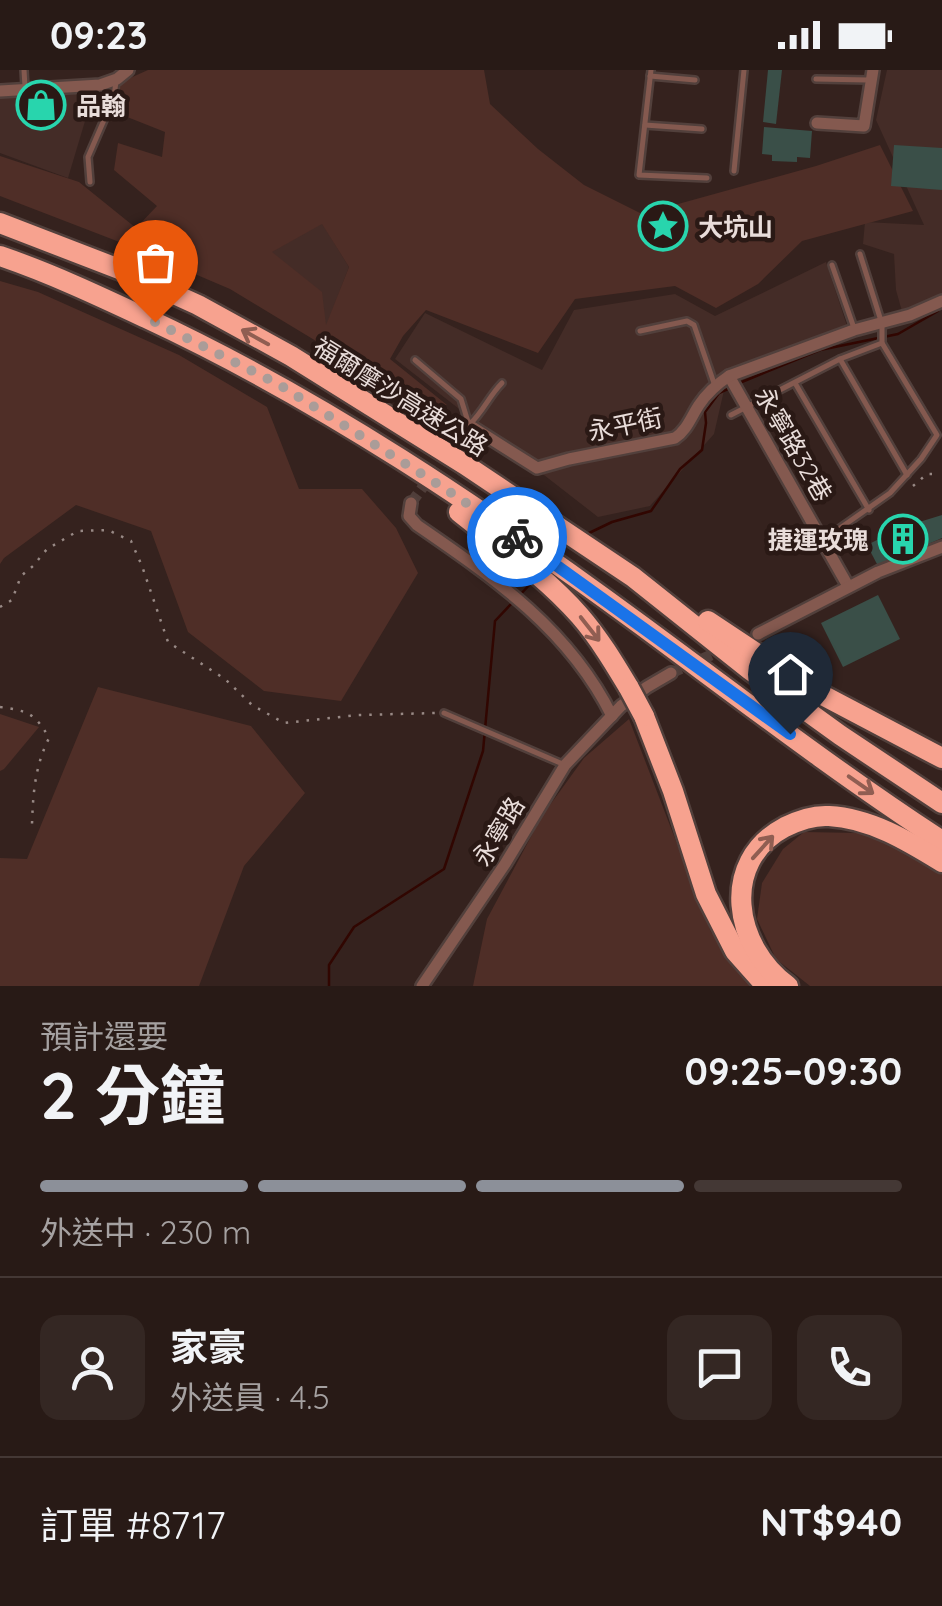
<!DOCTYPE html>
<html lang="zh-TW">
<head>
<meta charset="utf-8">
<style>
  body { margin:0; font-family:Quicksand,"Noto Sans TC",sans-serif; background:#342723; color:#f1f3f6; height:100vh; display:flex; flex-direction:column; font-size:38px; white-space:nowrap }
  * { box-sizing:border-box; margin:0 }
  p { font-size:32px; color:#a5a1a1 }
  .icon { flex:none; width:55px; height:55px; fill:none; stroke:currentColor; stroke-width:2; stroke-linecap:round; stroke-linejoin:round }
  .map { position:relative; height:916px; overflow:hidden }
  .sheet { display:flex; flex-direction:column; background:#281a16; flex:1 }
  .sheet>* { flex:none }
  .pin { position:absolute; display:grid; place-items:center; width:85px; height:85px; color:#fff; margin:-102px -42px; border-radius:50% 50% 50% 0; rotate:-45deg; box-shadow:0 0 10px #0007 }
  .pin .icon { rotate:45deg }
  .courier { position:absolute; display:grid; place-items:center; width:100px; height:100px; margin:-50px; border:8px solid #1a73e8; border-radius:50%; background:#fff; color:#222; box-shadow:0 2px 12px #0007 }
  .summary em { font-style:normal; font-weight:700 }
  .summary div { display:flex; flex-direction:column-reverse }
  .summary { display:flex; align-items:center; justify-content:space-between; height:170px; padding:0 40px }
  h1 { font-size:65px; font-weight:700; line-height:75px }
  .bar { display:grid; grid-template-columns:repeat(4,1fr); gap:15px 10px; align-content:center; height:120px; padding:0 40px }
  .bar i { height:12px; border-radius:8px; background:#443835 }
  .bar .selected { background:#8c9099 }
  .bar p { grid-column:span 4 }
  .line { display:flex; align-items:center; gap:25px; padding:0 40px; border-top:2px solid #443835 }
  .line div { flex:1 }
  .round { display:grid; place-items:center; flex:none; width:105px; height:105px; border-radius:20px; background:#342723 }
  .status { display:flex; justify-content:space-between; align-items:center; height:70px; padding:0 50px; background:#281a16; direction:ltr }
  .status svg { height:28px; fill:currentColor }
  .map>svg:first-child { display:block }
</style>
</head>
<body>
<div class="status"><b>09:23</b><svg viewBox="0 0 49 12"><path d="M0 12V9h3v3zM5 12V6h3v6zM10 12V3h3v9zM15 12V0h3v12zM26 1h20v11H26zM47 4h2v5h-2z"/></svg></div>
<div class="map">
<svg width="942" height="916" viewBox="0 0 942 916">
  <rect width="100%" height="100%" fill="#35221e"/>
  <g fill="#442c27">
    <path d="M887 0H942V237L905 252 896 220 894 184 863 174 865 152 924 155 876 50Z"/>
    <path d="M94 21 68 108 0 83V28Z"/>
    <path d="M322 153 349 197 326 257 271 182Z"/>
    <path d="M826 192 851 268 725 316 714 364 650 436 598 447 395 289 425 243 542 300 574 240 675 224 715 246Z"/>
  </g>
  <g fill="#4f2e27" fill-rule="evenodd">
    <path d="M148 0H484L490 34 538 79 584 115 642 144 816 96 880 75 913 141 802 171 758 214 716 238 675 216 575 229 538 283 426 240 403 266 390 289 447 335H422L230 219 122 173 0 126V86L79 112 136 158 157 136 114 100 118 73 162 87 165 62 97 35 119 13ZM322 154 349 197 326 255 322 222 272 182Z"/>
    <path d="M0 211 38 222 179 285 267 337 299 419H362L396 458 418 503 341 631 264 621 188 562 151 461 76 435 4 488 0 494Z"/>
    <path d="M98 617 251 656 305 723 244 796 199 916H0V788L27 789Z"/>
    <path d="M0 644 39 657 4 699 0 701Z"/>
    <path d="M629 649 711 862 759 916H473L487 849 542 746 584 688Z"/>
    <path d="M804 762 859 763 894 774 942 801V916H810L776 889 757 849 762 813 783 779Z"/>
  </g>
  <g fill="none" stroke-linecap="round" stroke-linejoin="round">
    <g stroke="#310601" stroke-width="2.5">
      <path d="M737 314 820 280 898 264 938 241"/>
      <path d="M587 464 612 452 651 441 680 399 702 380 706 353 705 342 719 323 730 318"/>
      <path d="M518 527 533 511"/>
      <path d="M329 916V895L354 857 444 799 483 681 495 551 512 533"/>
    </g>
  </g>
  <g fill="#3a4f48">
    <path d="M768 0H782L776 54 763 52Z"/>
    <path d="M764 57 812 61 810 88 797 87V92L772 91V85L762 84Z"/>
    <path d="M894 75 942 78V120L891 116Z"/>
    <path d="M942 445V468L878 496 867 475 903 457Z"/>
    <path d="M878 525 900 569 843 597 821 553Z"/>
  </g>
  <g fill="none" stroke-linecap="round" stroke-linejoin="round">
    <g stroke="#503e3a" stroke-width="11" stroke-dasharray="11 5.5" stroke-linecap="butt">
      <path d="M411 433 469 355"/>
      <path d="M671 603 727 578"/>
    </g>
    <g stroke="#52403c" stroke-width="10">
      <g id="service">
        <path d="M24 0 25 17"/>
        <path d="M651 0 639 105 707 108"/>
        <path d="M650 6 695 10"/>
        <path d="M816 9 868 10"/>
        <path d="M645 55 702 59"/>
        <path d="M734 101 744 0"/>
        <path d="M90 112 88 87 114 27 116 11"/>
        <path d="M832 195 854 258"/>
        <path d="M640 261 687 251 694 255 715 316"/>
        <path d="M840 289 907 405"/>
        <path d="M415 290 461 329 469 355C483 342 489 326 502 313"/>
        <path d="M795 313 869 440"/>
        <path d="M731 345 840 289 882 273V254L860 184"/>
        <path d="M823 470 890 423 921 389 937 365 882 273"/>
        <path d="M444 643 565 695"/>
      </g>
    </g>
    <g stroke="#52403c" stroke-width="16">
      <g id="minor">
        <path d="M0 21 100 15 117 9 128 0"/>
        <path d="M817 53 864 56 873 0"/>
        <path d="M729 306 848 516"/>
        <path d="M469 355 537 398 569 389 675 368C687 360 691 347 699 335 707 323 717 314 729 306L854 260 910 245 942 231"/>
        <path d="M411 433 409 446 417 455C494 508 569 559 612 646"/>
        <path d="M758 564 878 502 942 477"/>
        <path d="M422 916 505 794 565 695 621 636 647 617 671 603"/>
      </g>
    </g>
    <g stroke="#52403c" stroke-width="25">
      <g id="motorway">
        <path d="M0 153 119 199 198 235 291 286 464 394 633 507 750 600 840 665 942 733"/>
        <path d="M0 186C50 203 99 226 146 248 322 330 485 440 641 555 740 628 839 704 942 771"/>
        <path d="M459 442C500 475 545 506 580 546 599 568 614 593 629 618"/>
        <path d="M708 551 809 618 942 688"/>
        <path d="M644 646 673 721 706 824 735 881 766 916"/>
        <path d="M788 916C734 877 719 792 785 757 799 750 814 745 829 746 870 748 908 771 942 792"/>
      </g>
    </g>
    <g stroke="#988985" stroke-width="2.5" stroke-dasharray="2.5 8" stroke-linecap="butt">
      <path d="M913 416 927 404H932"/>
      <path d="M0 537 12 530 21 506 33 496 47 479 78 461 108 460 131 471 142 496 168 572 225 609 252 635 284 653 358 645 437 643"/>
      <path d="M0 637C28 641 35 643 49 668 35 696 33 723 32 754"/>
    </g>
    <use href="#service" stroke="#84594f" stroke-width="5"/>
    <use href="#minor" stroke="#84594f" stroke-width="11"/>
    <use href="#motorway" stroke="#f7a28f" stroke-width="20"/>
    <g stroke="#52403c" stroke-width="25" stroke-linecap="butt">
      <path id="motorway-bridge" d="M629 618 644 646"/>
    </g>
    <use href="#motorway-bridge" stroke="#f7a28f" stroke-width="20"/>
  </g>
  <defs><path id="oneway-shaft" d="M-6 0H5M1.5-3L5.5 0L1.5 3" fill="none" stroke-width="1.6" stroke-linecap="round" stroke-linejoin="round" transform="scale(2.5)"/></defs>
  <g stroke="#905e52">
    <use href="#oneway-shaft" transform="translate(255 267) rotate(-151)"/>
    <use href="#oneway-shaft" transform="translate(590 559) rotate(52)"/>
    <use href="#oneway-shaft" transform="translate(861 715) rotate(35)"/>
    <use href="#oneway-shaft" transform="translate(763 777) rotate(-48)"/>
  </g>
  <g fill="none" stroke-linecap="round" stroke-linejoin="round">
    <path stroke="#aa9c98" stroke-width="10" stroke-dasharray="0 18" d="M155 252 278 314 444 418 517 467"/>
    <path stroke="#1a73e8" stroke-width="12" d="M517 467 790 664"/>
  </g>
  <defs>
    <g id="shop-ring" transform="scale(2.5)"><circle r="9.5" fill="#2a1915" stroke="#28d5ad" stroke-width="1.5"/><path d="M-5-2.5h2.3a2.7 3.5 0 0 1 5.4 0H5L5.5 6h-11ZM-1.5-2.5h3a1.5 2.3 0 0 0-3 0Z" fill="#28d5ad"/></g>
    <g id="sight-ring" transform="scale(2.5)"><circle r="9.5" fill="#2a1915" stroke="#28d5ad" stroke-width="1.5"/><path d="M0-6L1.8-2.2L6-1.7L2.9 1.2L3.7 5.4L0 3.3L-3.7 5.4L-2.9 1.2L-6-1.7L-1.8-2.2Z" fill="#28d5ad"/></g>
    <g id="building-ring" transform="scale(2.5)"><circle r="9.5" fill="#2a1915" stroke="#28d5ad" stroke-width="1.5"/><path d="M-4-6H4V6H1V3H-1V6H-4ZM-2.5-4.3h1.7v1.8h-1.7ZM.8-4.3h1.7v1.8H.8ZM-2.5-1h1.7V.8h-1.7ZM.8-1h1.7V.8H.8Z" fill="#28d5ad"/></g>
  </defs>
  <g fill-rule="evenodd">
    <use href="#shop-ring" x="41" y="35"/>
    <use href="#sight-ring" x="663" y="156"/>
    <use href="#building-ring" x="903" y="469"/>
  </g>
  <g text-anchor="middle" dominant-baseline="central" stroke-width="9" stroke-linejoin="round" paint-order="stroke">
    <g font-size="25" font-weight="bold" fill="#e9ddda" stroke="#2a1915" text-anchor="start">
      <text x="76" y="35">品翰</text>
      <text x="698" y="156">大坑山</text>
      <text x="868" y="469" text-anchor="end">捷運玫瑰</text>
    </g>
    <g font-size="25" fill="#e9ddda" stroke="#2a1915">
      <text transform="translate(401 326) rotate(32)">福爾摩沙高速公路</text>
      <text transform="translate(625 354) rotate(-12)">永平街</text>
      <text transform="translate(794 374) rotate(60)">永寧路32巷</text>
      <text transform="translate(498 761) rotate(-59)">永寧路</text>
    </g>
  </g>
</svg>
<div class="pin" style="left:155px;top:252px;background:#ea580c"><svg class="icon" aria-label="bag" viewBox="0 0 24 24"><path d="M5 8h14l-1 12H6zM9 8a3 3 0 0 1 6 0"/></svg></div>
<div class="pin" style="left:790px;top:664px;background:#1f2937"><svg class="icon" aria-label="home" viewBox="0 0 24 24"><path d="M3 11l9-7 9 7M6 9v11h12V9"/></svg></div>
<div class="courier" style="left:517px;top:467px"><svg class="icon" aria-label="bike" viewBox="0 0 24 24"><circle cx="6" cy="16" r="4"/><circle cx="18" cy="16" r="4"/><path d="M6 16l4-8h5l3 8M10 8l3 8H6M13 5h3"/></svg></div>
</div>
<section class="sheet">
<div class="summary"><div><h1>2 分鐘</h1><p>預計還要</p></div><em>09:25–09:30</em></div>
<div class="bar"><i class="selected"></i><i class="selected"></i><i class="selected"></i><i></i><p>外送中 · 230 m</p></div>
<div class="line" style="height:180px"><a class="round"><svg class="icon" aria-label="person" viewBox="0 0 24 24"><circle cx="12" cy="8" r="4"/><path d="M4 21q1-7 8-7t8 7"/></svg></a><div><b>家豪</b><p>外送員 · 4.5</p></div><a class="round"><svg class="icon" aria-label="chat" viewBox="0 0 24 24"><path d="M4 5h16v11H9l-5 4z"/></svg></a><a class="round"><svg class="icon" aria-label="phone" viewBox="0 0 24 24"><path d="M5 4h4l2 5-3 2q2 4 5 5l2-3 5 2v4C11 20 4 13 5 4z"/></svg></a></div>
<div class="line" style="height:130px"><div>訂單 #8717</div><b>NT$940</b></div>
</section>
</body>
</html>
